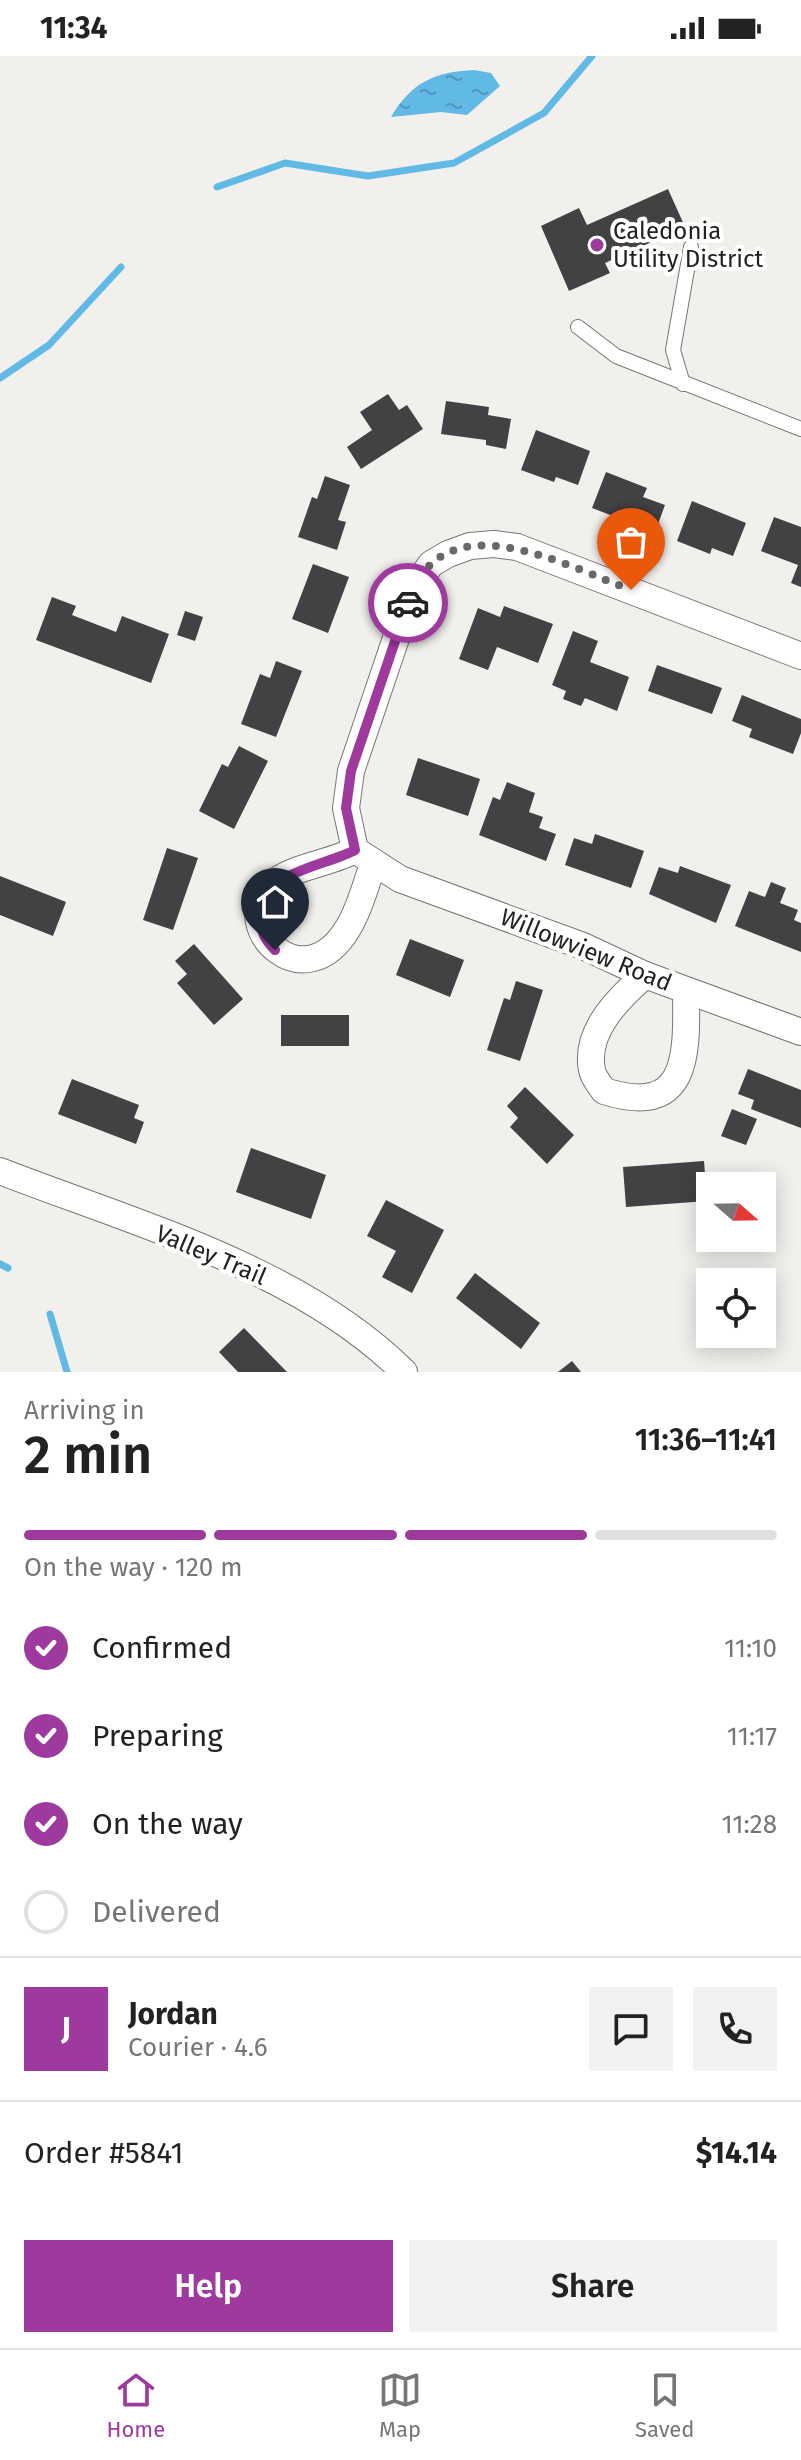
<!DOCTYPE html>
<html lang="en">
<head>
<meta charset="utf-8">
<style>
  body { margin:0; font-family:"Fira Sans",sans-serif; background:#f2f2f2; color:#222; height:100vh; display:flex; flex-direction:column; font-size:30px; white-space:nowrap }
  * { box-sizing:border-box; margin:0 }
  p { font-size:26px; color:#767676 }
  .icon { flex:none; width:44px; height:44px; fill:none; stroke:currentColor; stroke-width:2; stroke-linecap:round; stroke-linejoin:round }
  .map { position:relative; height:1316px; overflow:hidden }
  .side { display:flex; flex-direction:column; background:#fff; flex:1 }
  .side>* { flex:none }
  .needle { width:52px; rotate:110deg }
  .fabs { position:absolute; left:696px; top:1116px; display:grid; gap:16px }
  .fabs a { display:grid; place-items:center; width:80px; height:80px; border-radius:0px; background:#fff; box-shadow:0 4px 20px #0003; font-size:40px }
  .pin { position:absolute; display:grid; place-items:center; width:68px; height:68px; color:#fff; margin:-82px -34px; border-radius:50% 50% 50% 0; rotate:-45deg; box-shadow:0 0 8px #0007 }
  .pin .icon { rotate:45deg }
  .courier { position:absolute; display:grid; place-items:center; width:80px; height:80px; margin:-40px; border:6px solid #9e399d; border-radius:50%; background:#fff; color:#222; box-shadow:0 2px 10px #0007 }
  .head em { font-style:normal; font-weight:600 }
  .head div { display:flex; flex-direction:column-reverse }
  .head { display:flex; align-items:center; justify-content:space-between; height:136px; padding:0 24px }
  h1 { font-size:52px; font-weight:600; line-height:60px }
  .bar { display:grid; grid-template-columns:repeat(4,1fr); gap:12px 8px; align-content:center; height:96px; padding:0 24px }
  .bar i { height:10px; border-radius:6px; background:#e0e0e0 }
  .bar .on { background:#9e399d }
  .bar p { grid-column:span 4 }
  .line { display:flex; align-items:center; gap:20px; padding:0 24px; border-top:2px solid #e0e0e0 }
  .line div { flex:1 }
  .round { display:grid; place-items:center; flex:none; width:84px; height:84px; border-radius:0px; background:#f2f2f2 }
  ol { padding:0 24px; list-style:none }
  li { display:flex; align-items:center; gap:24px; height:88px }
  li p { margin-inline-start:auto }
  li .icon { padding:8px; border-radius:50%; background:#9e399d; color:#fff; stroke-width:4 }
  li:last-child { color:#767676 }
  li i { width:44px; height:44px; border:4px solid #e0e0e0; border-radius:50% }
  .action { display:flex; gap:16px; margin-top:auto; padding:16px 24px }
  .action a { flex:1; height:92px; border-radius:0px; background:#9e399d; color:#fff; font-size:32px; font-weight:600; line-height:92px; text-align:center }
  .action a+a { background:#f2f2f2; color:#222 }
  .status { display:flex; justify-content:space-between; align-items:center; height:56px; padding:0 40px; background:#fff; direction:ltr }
  .status svg { height:22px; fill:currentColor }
  .dock { display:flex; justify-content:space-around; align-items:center; height:112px; border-top:2px solid #e0e0e0; background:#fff; font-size:22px; color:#767676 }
  .dock a { display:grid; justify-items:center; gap:4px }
  .dock .on { color:#9e399d }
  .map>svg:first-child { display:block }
</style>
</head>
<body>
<div class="status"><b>11:34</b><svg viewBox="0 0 49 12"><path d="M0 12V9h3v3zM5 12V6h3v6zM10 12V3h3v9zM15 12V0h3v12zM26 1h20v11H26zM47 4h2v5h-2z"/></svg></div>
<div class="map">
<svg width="801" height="1316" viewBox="0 0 801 1316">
  <defs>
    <pattern id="water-ripples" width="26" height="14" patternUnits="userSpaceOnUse" patternTransform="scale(2)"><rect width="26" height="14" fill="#61b9e5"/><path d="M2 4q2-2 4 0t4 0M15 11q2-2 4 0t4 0" fill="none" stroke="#5096b9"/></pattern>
  </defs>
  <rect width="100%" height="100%" fill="#f2f0ed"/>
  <path fill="url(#water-ripples)" d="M474 14 491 17 500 30 467 59 441 56 391 61C412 26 434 16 474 14Z"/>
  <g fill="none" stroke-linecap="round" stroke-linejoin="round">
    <g stroke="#61b9e5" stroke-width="7">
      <path d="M217 131 285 107 368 120 454 107 544 57 592 0"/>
      <path d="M0 322 49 289 121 211"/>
      <path d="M0 1208 8 1212"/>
      <path d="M50 1258 67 1316"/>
    </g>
  </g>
  <g fill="#424245">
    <path d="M668 133 685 171 605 207 610 217 569 235 541 170 579 152 587 169Z"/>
    <path d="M388 338 399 354 407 349 423 373 361 413 347 391 372 374 360 356Z"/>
    <path d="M446 345 489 351 488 359 511 363 506 393 486 389V384L441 378Z"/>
    <path d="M536 374 590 395 578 429 556 421 554 426 521 414Z"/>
    <path d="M606 416 647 432 643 441 665 449 655 476 592 452Z"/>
    <path d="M325 420 350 429 338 464 346 466 337 494 298 481 312 441 317 443Z"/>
    <path d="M692 445 746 467 733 500 712 492 710 498 677 485Z"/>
    <path d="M774 461 801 471V531L791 527 798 509 761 495Z"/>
    <path d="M313 508 349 521 328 577 292 563Z"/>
    <path d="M52 541 76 550 72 559 116 576 122 560 169 578 151 627 36 584Z"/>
    <path d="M504 550 553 568 538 607 497 591 488 614 459 603 478 552 500 561Z"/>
    <path d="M185 555 203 561 195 585 177 579Z"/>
    <path d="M573 575 598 585 590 606 629 621 617 655 585 642 581 650 563 643 566 635 552 629Z"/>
    <path d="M276 605 302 615 276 681 241 668 260 618 270 622Z"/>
    <path d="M657 609 722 632 712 658 648 635Z"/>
    <path d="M742 639 801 663V677L793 698 749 681 752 673 732 665Z"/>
    <path d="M239 690 268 705 234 773 199 755 222 708 228 711Z"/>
    <path d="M418 702 480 723 468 760 406 739Z"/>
    <path d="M507 726 535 737 529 756 543 761 539 772 556 778 546 805 479 779 493 741 500 744Z"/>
    <path d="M595 778 644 795 631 832 565 809 574 782 592 788Z"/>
    <path d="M167 792 198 802 173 874 143 864Z"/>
    <path d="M680 810 731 829 716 867 649 838 659 811 678 817Z"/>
    <path d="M0 820 66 846 53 880 0 859Z"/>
    <path d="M771 826 786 832 780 847 798 854 794 864 801 867V896L735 870 749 835 765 841Z"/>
    <path d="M410 883 464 904 450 941 396 919Z"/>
    <path d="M194 888 243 943 214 969 177 927 187 918 175 905Z"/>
    <path d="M516 925 543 934 520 1005 487 994 504 942 510 944Z"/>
    <rect x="281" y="959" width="68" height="31"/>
    <path d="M748 1013 801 1034V1072L751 1053 754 1044 738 1038Z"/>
    <path d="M72 1023 139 1049 134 1062 144 1066 136 1088 58 1058Z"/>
    <path d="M525 1031 574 1079 547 1108 510 1071 518 1062 507 1050Z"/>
    <path d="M732 1053 757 1063 746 1089 721 1080Z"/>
    <path d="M251 1092 326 1119 311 1163 236 1136Z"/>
    <path d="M704 1105 707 1145 626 1151 623 1111Z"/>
    <path d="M386 1144 444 1174 412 1237 382 1221 396 1195 367 1180Z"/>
    <path d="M475 1217 540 1267 521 1293 456 1242Z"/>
    <path d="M244 1272 287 1316H238L219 1296Z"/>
    <path d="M572 1305 581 1316H558Z"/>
  </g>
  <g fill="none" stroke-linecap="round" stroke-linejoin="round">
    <g stroke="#787673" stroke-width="16">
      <g id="service">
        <path d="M578 271 616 300 801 373"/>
        <path d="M683 328 673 294 691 191"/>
      </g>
    </g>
    <g stroke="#787673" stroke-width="28">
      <g id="minor">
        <path d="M801 600 517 491 494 488 470 490 448 498 431 508 412 535 351 715 346 752 355 794 400 823 583 890 645 919 801 976"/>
        <path d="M355 794C330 808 291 810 270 830 229 871 304 946 348 872 360 853 365 830 373 809"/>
        <path d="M645 919C620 941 584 975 592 1014 593 1021 600 1029 604 1035 689 1062 687 999 686 935"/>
        <path d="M0 1115C134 1167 301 1213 404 1316"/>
      </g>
    </g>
    <use href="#service" stroke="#fff" stroke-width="14"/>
    <use href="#minor" stroke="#fff" stroke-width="26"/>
  </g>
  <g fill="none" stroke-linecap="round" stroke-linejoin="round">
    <path stroke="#6b6968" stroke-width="8" stroke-dasharray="0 14.4" d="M408 547C442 441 564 509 631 534"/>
    <path stroke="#9e399d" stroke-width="10" d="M275 894C264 882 262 878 260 862 257 816 324 811 355 794L346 752 351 715 408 547"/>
  </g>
  <circle fill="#9e399d" stroke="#fff" stroke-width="3" cx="597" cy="189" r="8"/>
  <g text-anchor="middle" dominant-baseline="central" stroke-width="8" stroke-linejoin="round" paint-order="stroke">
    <g font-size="24" fill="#222120" stroke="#fff" text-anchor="start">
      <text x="613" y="175">Caledonia<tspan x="613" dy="28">Utility District</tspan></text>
    </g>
    <g font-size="24" fill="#222120" stroke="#fff">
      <text transform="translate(586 894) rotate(22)">Willowview Road</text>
      <text transform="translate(211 1199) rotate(23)">Valley Trail</text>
    </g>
  </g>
</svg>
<div class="fabs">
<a><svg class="needle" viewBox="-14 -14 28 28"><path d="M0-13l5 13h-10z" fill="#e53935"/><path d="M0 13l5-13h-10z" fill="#767676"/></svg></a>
<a><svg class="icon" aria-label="locate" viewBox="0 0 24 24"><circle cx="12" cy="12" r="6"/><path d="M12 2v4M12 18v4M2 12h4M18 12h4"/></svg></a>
</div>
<div class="pin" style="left:631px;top:534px;background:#ea580c"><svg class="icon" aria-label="bag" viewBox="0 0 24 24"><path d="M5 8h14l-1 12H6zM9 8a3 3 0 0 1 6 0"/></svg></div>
<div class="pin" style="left:275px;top:894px;background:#1f2937"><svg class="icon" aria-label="home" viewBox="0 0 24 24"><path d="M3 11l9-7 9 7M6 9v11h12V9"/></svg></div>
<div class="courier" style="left:408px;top:547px"><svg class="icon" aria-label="car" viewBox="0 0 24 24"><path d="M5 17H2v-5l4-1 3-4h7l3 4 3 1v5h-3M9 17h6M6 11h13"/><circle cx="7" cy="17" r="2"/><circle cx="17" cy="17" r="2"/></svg></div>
</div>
<section class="side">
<div class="head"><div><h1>2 min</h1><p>Arriving in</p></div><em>11:36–11:41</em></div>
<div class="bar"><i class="on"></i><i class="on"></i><i class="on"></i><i></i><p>On the way · 120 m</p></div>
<ol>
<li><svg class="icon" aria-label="check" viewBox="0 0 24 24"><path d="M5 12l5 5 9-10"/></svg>Confirmed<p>11:10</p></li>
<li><svg class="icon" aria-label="check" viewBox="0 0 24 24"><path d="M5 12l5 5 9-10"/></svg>Preparing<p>11:17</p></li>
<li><svg class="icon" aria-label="check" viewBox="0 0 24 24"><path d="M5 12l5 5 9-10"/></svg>On the way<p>11:28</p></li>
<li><i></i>Delivered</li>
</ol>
<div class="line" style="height:144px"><b class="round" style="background:#9e399d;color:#fff">J</b><div><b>Jordan</b><p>Courier · 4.6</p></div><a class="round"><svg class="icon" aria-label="chat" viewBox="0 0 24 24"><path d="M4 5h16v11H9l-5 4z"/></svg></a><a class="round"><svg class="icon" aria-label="phone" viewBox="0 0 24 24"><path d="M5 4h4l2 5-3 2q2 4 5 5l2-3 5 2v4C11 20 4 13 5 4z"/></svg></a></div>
<div class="line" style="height:104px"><div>Order #5841</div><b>$14.14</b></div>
<div class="action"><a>Help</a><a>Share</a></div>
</section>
<nav class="dock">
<a class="on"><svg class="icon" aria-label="home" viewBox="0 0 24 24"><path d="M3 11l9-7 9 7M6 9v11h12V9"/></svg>Home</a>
<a><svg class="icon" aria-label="map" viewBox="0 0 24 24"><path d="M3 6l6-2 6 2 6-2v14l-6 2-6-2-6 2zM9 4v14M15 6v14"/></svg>Map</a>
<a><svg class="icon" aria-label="saved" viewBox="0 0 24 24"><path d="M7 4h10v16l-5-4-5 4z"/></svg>Saved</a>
</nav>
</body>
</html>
